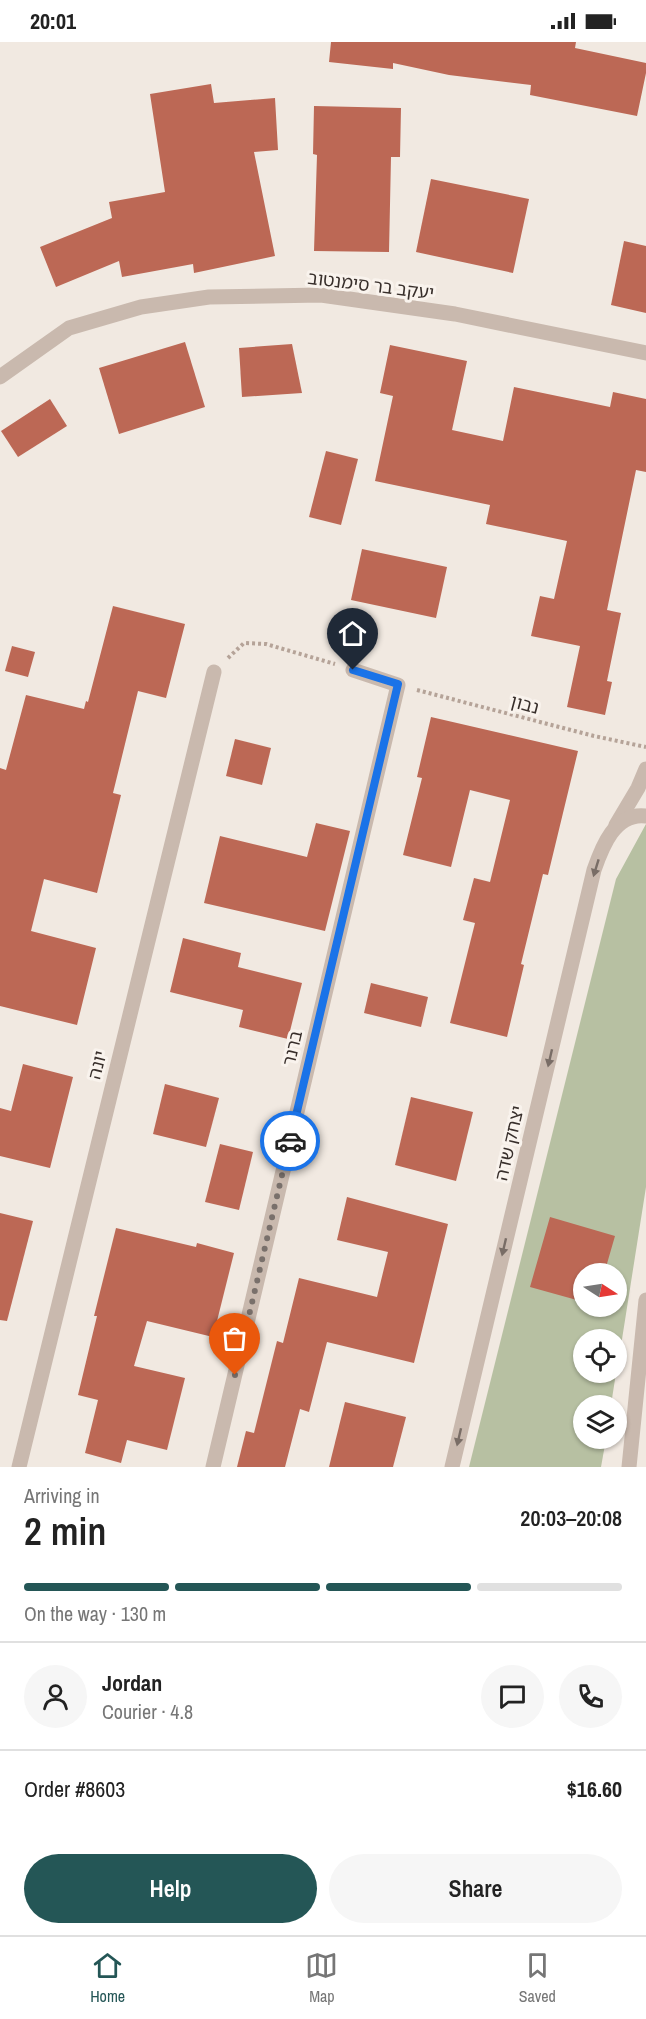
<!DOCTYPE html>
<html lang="en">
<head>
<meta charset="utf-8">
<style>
  body { margin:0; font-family:"Archivo Narrow","Noto Sans Hebrew",sans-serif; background:#f6f6f6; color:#222; height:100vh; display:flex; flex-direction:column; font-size:22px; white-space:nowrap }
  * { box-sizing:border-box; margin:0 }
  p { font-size:20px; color:#767676 }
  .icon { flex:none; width:33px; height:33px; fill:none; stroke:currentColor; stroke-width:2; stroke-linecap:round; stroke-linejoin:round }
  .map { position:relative; height:1425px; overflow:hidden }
  .details { display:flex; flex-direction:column; background:#fff; flex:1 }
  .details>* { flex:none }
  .needle { width:39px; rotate:102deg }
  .fabs { position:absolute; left:573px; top:1221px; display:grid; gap:12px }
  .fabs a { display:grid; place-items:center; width:54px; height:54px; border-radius:50%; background:#fff; box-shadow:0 2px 4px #0004; font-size:30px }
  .pin { position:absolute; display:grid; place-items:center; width:51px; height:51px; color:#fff; margin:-62px -26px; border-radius:50% 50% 50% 0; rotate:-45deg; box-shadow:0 0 6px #0007 }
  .pin .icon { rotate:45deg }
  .courier { position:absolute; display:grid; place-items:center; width:60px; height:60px; margin:-30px; border:4px solid #1a73e8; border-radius:50%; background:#fff; color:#222; box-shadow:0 2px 8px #0007 }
  .headline em { font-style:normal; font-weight:600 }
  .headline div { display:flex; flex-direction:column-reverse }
  .headline { display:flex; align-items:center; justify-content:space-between; height:102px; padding:0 24px }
  h1 { font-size:39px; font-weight:600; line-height:45px }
  .bar { display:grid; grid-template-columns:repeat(4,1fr); gap:9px 6px; align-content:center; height:72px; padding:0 24px }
  .bar i { height:8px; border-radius:4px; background:#e0e0e0 }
  .bar .selected { background:#245656 }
  .bar p { grid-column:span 4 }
  .line { display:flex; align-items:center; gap:15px; padding:0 24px; border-top:2px solid #e0e0e0 }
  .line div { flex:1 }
  .round { display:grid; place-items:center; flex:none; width:63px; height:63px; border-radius:32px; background:#f6f6f6 }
  .action { display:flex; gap:12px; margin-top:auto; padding:12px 24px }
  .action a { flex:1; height:69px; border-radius:36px; background:#245656; color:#fff; font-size:24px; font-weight:600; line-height:69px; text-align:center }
  .action a+a { background:#f6f6f6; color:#222 }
  .status { display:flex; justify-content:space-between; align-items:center; height:42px; padding:0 30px; background:#fff; direction:ltr }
  .status svg { height:16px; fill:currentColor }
  .tab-bar { display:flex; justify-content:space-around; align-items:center; height:84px; border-top:2px solid #e0e0e0; background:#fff; font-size:16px; color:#767676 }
  .tab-bar a { display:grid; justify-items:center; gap:3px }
  .tab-bar .selected { color:#245656 }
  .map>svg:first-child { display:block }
</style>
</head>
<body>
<div class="status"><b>20:01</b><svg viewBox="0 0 49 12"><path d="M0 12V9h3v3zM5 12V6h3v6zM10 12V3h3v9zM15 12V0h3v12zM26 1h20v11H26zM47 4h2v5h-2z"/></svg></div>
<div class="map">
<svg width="646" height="1425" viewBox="0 0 646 1425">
  <rect width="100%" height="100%" fill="#f1e9e1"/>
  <path fill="#b7c0a2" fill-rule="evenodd" d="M646 782V1145L617 1329 616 1298H584V1330L616 1331 611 1363 584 1364V1396L606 1397 601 1425H469L616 837ZM584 1232H616V1264H584Z"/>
  <g fill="#bc6855">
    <path d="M331 0H576L575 6 646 21V31L637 74 530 53 531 43 449 33 393 21V27L329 20Z"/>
    <path d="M211 42 214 61 275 56 278 108 254 110 275 214 194 231 193 222 122 235 119 219 56 245 40 205 112 176 109 160 165 150 150 52Z"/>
    <path d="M314 64 401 66 400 115H391L389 210 314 209 317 113 313 112Z"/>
    <path d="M431 137 529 157 513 231 416 210Z"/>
    <path d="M624 199 646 204V271L611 263Z"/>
    <path d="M185 300 205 365 119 392 99 326Z"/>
    <path d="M292 302 302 351 242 355 239 306Z"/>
    <path d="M390 303 467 319 452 388 503 399 514 345 610 365 613 350 646 357V430L636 428 607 568 621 571 607 639 612 640 605 673 567 665 580 604 531 594 540 554 554 557 567 499 486 482 490 463 375 439 393 354 380 351Z"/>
    <path d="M50 357 67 384 18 415 1 389Z"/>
    <path d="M326 409 358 417 341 483 309 475Z"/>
    <path d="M362 507 447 525 436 576 351 558Z"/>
    <path d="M113 564 185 582 166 656 138 649 113 751 121 753 97 851 44 837 31 889 96 906 77 983 0 964V726L6 728 26 653 84 667 86 659 88 660Z"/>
    <path d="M12 604 35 610 28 635 5 629Z"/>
    <path d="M431 675 578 709 548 833 543 832 521 922 524 923 507 995 450 981 475 881 463 878 474 836 490 840 510 758 470 748 451 825 403 813 422 736 417 735Z"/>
    <path d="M235 697 271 706 262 743 226 734Z"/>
    <path d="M316 781 350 789 325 889 204 861 220 794 307 815Z"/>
    <path d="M183 896 241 911 238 925 302 941 288 997 239 985 243 968 170 950Z"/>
    <path d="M371 941 428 955 421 985 364 971Z"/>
    <path d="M23 1022 73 1035 50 1126 0 1114V1066L11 1069Z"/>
    <path d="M165 1042 219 1056 206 1105 153 1092Z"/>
    <path d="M411 1055 473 1070 456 1139 395 1123Z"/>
    <path d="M220 1102 253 1110 239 1168 205 1160Z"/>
    <path d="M347 1155 448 1182 414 1321 327 1300 309 1370 300 1367 285 1425H237L246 1389 254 1391 277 1299 283 1301 299 1236 377 1255 388 1210 337 1198Z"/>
    <path d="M0 1171 33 1179 7 1279 0 1278Z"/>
    <path d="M550 1175 615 1194 604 1232H584V1260L530 1245Z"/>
    <path d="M116 1186 196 1205 197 1201 234 1211 213 1295 147 1279 134 1324 185 1336 167 1408 127 1398 121 1421 85 1411 98 1358 78 1353 97 1274H94Z"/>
    <path d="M345 1360 406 1375 393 1425H329Z"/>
  </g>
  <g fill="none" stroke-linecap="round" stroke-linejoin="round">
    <g stroke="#b5a398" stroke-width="4" stroke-dasharray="3 3" stroke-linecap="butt">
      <path d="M228 616 244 601 266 602 335 622"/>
      <path d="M417 648 594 694 646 705"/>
    </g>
    <g stroke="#c9b9ae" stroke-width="15">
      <path d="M0 335 69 286 141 265 209 255 321 253 455 272 646 311"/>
      <path d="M19 1425 214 630"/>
      <path d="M213 1425 398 643 353 628"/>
    </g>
    <g stroke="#c9b9ae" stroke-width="15">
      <path d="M616 783 638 746 646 727"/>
      <path d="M452 1425 594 828C602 805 615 770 646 774"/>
      <path d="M629 1425 646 1258"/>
    </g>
  </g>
  <defs><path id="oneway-solid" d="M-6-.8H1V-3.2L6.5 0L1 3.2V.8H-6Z" transform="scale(1.5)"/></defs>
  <g fill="#796d66">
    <use href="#oneway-solid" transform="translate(596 826) rotate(107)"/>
    <use href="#oneway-solid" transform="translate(550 1016) rotate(103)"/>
    <use href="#oneway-solid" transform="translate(504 1205) rotate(103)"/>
    <use href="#oneway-solid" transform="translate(459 1395) rotate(103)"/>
  </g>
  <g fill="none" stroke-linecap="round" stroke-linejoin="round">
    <path stroke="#79706b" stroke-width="6" stroke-dasharray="0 10.8" d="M235 1333 290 1099"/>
    <path stroke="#1a73e8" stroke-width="8" d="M290 1099 398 642 353 628"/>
  </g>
  <g text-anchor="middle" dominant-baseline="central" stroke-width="6" stroke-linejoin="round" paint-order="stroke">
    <g font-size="18" fill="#382f2b" stroke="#f9f3ed">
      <text transform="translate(371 243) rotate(7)">יעקב בר סימנטוב</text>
      <text transform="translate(525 662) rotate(15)">נבון</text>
      <text transform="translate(292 1006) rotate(-77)">ברנר</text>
      <text transform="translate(97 1023) rotate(-76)">יונה</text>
      <text transform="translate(509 1101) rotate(-77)">יצחק שדה</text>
    </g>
  </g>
</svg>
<div class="fabs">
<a><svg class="needle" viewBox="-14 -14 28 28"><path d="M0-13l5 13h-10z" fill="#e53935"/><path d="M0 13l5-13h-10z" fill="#767676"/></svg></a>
<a><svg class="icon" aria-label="locate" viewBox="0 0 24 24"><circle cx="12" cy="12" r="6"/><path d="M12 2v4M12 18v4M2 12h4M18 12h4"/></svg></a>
<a><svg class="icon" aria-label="layers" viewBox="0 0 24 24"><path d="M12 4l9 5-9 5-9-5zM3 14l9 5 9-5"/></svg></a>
</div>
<div class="pin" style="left:235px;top:1333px;background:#ea580c"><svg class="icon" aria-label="bag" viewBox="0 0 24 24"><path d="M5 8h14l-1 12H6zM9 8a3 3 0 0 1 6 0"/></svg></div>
<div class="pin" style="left:353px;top:628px;background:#1f2937"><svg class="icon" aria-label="home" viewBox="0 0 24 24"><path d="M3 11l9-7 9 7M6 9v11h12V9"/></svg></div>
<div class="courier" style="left:290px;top:1099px"><svg class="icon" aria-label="car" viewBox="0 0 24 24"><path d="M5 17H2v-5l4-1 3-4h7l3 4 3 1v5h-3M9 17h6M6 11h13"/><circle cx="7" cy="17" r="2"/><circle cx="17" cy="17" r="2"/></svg></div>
</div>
<section class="details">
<div class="headline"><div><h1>2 min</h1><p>Arriving in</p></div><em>20:03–20:08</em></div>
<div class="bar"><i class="selected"></i><i class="selected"></i><i class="selected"></i><i></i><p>On the way · 130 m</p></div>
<div class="line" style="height:108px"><a class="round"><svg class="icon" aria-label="person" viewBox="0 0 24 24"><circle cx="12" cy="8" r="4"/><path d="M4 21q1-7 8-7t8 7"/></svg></a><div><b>Jordan</b><p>Courier · 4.8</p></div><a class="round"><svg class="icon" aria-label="chat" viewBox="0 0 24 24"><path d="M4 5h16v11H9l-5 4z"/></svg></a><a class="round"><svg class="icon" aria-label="phone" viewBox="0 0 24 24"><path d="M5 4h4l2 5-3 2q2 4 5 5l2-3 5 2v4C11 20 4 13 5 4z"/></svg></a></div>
<div class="line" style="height:78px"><div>Order #8603</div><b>$16.60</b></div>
<div class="action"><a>Help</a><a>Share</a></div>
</section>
<nav class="tab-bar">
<a class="selected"><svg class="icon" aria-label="home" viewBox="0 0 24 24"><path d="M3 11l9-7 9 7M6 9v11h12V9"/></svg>Home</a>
<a><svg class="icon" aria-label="map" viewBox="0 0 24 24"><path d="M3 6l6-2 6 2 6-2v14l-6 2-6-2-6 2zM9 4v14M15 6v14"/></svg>Map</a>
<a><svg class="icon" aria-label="saved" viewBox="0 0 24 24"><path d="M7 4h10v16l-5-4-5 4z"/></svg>Saved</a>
</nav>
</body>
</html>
